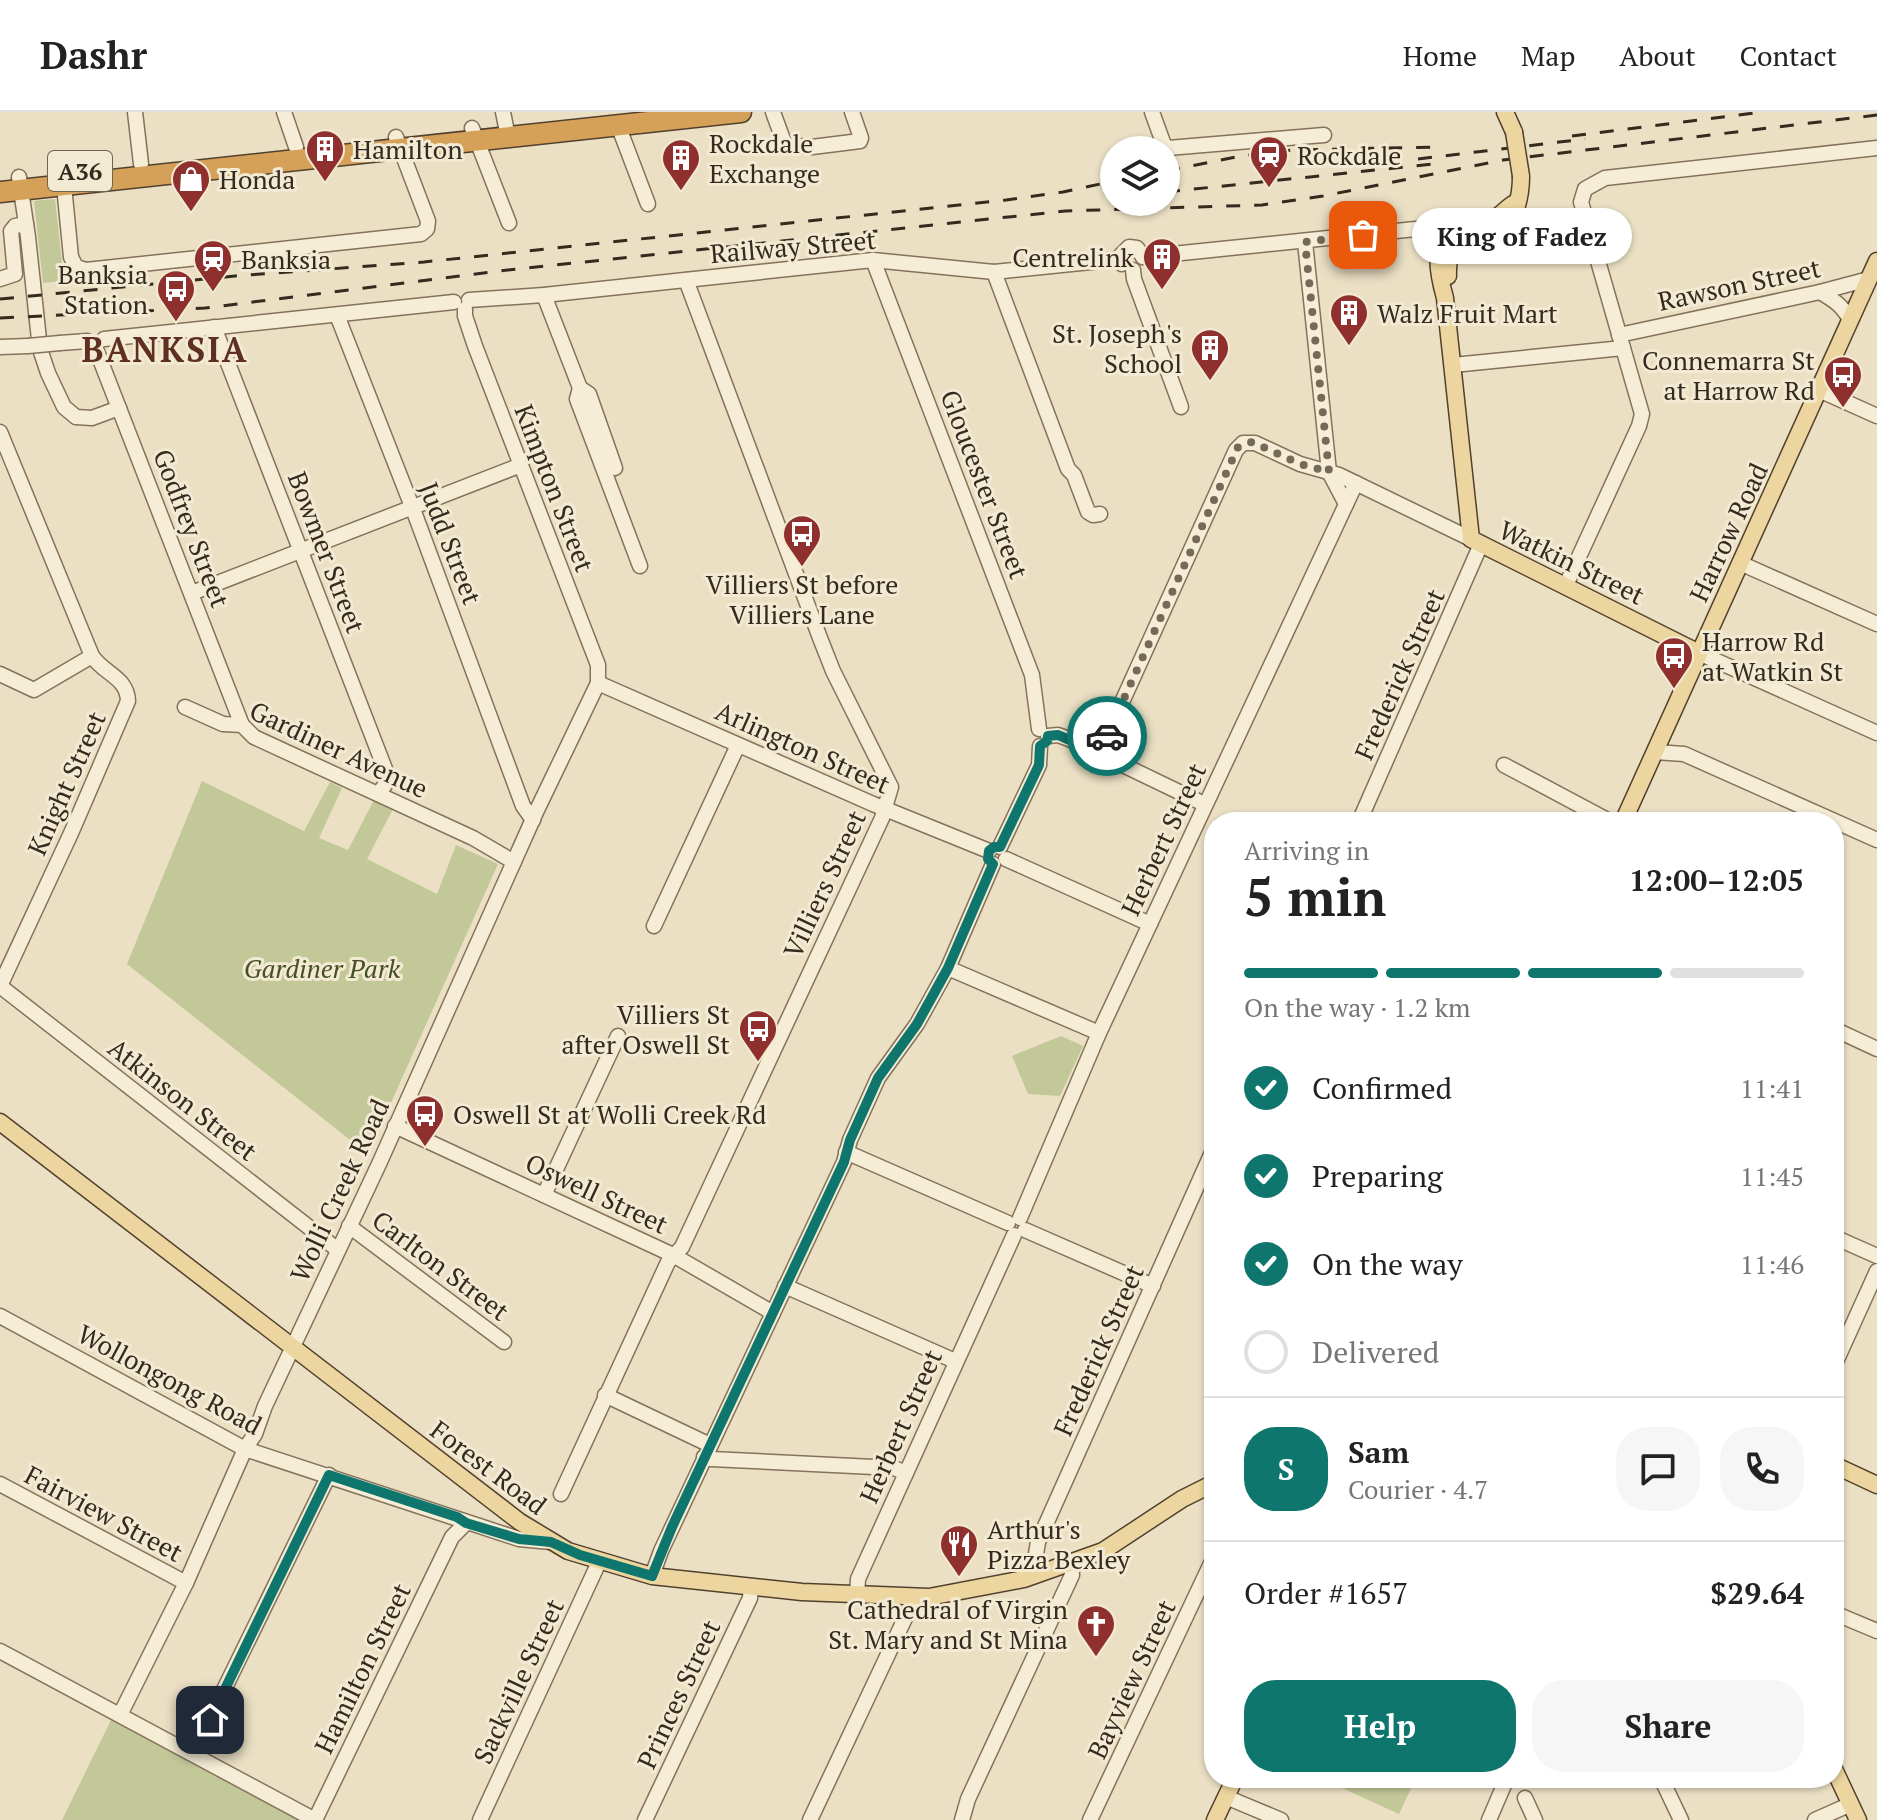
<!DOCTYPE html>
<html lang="en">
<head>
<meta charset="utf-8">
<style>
  body { margin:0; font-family:"PT Serif",serif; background:#f6f6f6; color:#222; height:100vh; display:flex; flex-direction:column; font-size:30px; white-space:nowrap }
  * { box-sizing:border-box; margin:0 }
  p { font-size:26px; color:#767676 }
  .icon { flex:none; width:44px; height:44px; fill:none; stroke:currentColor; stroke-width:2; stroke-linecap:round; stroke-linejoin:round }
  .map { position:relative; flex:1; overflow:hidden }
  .panel { position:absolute; left:1204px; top:700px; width:640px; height:976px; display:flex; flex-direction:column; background:#fff; border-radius:32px; box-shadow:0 2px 6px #0004 }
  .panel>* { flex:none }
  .controls { position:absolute; left:1100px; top:24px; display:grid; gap:16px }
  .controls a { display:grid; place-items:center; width:80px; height:80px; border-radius:50%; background:#fff; box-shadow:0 2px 6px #0004; font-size:40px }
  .pin { position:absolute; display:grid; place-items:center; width:68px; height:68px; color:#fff; margin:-34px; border-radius:16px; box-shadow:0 4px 12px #0006 }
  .courier { position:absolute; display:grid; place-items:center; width:80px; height:80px; margin:-40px; border:6px solid #0f766e; border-radius:50%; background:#fff; color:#222; box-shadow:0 2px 10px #0007 }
  .bubble { position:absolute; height:56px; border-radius:28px; background:#fff; box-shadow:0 2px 6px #0004; font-size:26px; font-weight:700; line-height:56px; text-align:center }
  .headline em { font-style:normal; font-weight:700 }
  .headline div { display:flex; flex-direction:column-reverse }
  .headline { display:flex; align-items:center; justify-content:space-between; height:136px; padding:0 40px }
  h1 { font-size:52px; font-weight:700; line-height:60px }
  .bar { display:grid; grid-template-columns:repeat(4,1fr); gap:12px 8px; align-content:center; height:96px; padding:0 40px }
  .bar i { height:10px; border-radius:6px; background:#e0e0e0 }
  .bar .on { background:#0f766e }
  .bar p { grid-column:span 4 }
  .line { display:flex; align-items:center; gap:20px; padding:0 40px; border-top:2px solid #e0e0e0 }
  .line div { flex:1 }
  .round { display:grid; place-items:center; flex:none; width:84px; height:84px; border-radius:32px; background:#f6f6f6 }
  ol { padding:0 40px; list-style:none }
  li { display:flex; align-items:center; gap:24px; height:88px }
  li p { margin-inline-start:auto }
  li .icon { padding:8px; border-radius:50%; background:#0f766e; color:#fff; stroke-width:4 }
  li:last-child { color:#767676 }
  li i { width:44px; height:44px; border:4px solid #e0e0e0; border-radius:50% }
  .cta { display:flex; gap:16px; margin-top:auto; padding:16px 40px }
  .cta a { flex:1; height:92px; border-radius:32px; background:#0f766e; color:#fff; font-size:32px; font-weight:700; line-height:92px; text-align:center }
  .cta a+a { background:#f6f6f6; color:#222 }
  header { display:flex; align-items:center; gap:48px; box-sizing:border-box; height:112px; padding:0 40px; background:#fff; border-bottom:2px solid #e0e0e0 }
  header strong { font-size:38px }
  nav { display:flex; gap:44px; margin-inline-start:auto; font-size:28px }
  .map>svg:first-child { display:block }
</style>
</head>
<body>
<header>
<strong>Dashr</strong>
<nav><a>Home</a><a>Map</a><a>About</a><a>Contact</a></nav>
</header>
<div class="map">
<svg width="1877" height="1708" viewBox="0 0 1877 1708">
  <rect width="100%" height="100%" fill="#ebe0c4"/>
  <g fill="#c2c898">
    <path d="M55 87 64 169 43 171 34 89Z"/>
    <path d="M202 669 304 719 330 670 342 676 319 726 348 738 374 688 393 697 367 747 437 782 456 733 498 752 368 1042 127 852Z"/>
    <path d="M1061 924 1083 934 1060 984 1028 982 1012 944Z"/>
    <path d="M111 1608 298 1708H62Z"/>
    <path d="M1320 1666H1416L1399 1702Z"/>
  </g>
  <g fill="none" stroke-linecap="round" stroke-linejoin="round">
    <g stroke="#84725b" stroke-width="17">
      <g id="minor">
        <path d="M135 0 141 52"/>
        <path d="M284 0 296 35"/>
        <path d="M503 0 508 25"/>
        <path d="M773 0 785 33 812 35 860 29 861 26 852 0"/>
        <path d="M1152 0 1164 33 1168 36 1324 23"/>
        <path d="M618 13 648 92"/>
        <path d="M472 16 509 111"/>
        <path d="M19 65 28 125 40 237 48 261 64 295 76 305 92 306 119 296"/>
        <path d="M64 74 71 145 76 155 86 158 421 122 427 117 428 109 396 25"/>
        <path d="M1305 130 1329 360 1346 392"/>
        <path d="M1143 145 1425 116 1439 118 1451 132"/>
        <path d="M873 148 1032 563 1039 617"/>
        <path d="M1122 152 1121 143 1129 135 1137 136 1143 145"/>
        <path d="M1133 158 1134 167 1181 295"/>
        <path d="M994 160 1068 357 1074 363 1088 400 1093 403 1100 402"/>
        <path d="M0 167 15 162 11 119 15 114 26 112"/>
        <path d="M1820 180C1834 188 1843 194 1850 208"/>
        <path d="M544 183 580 276 589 282 615 356"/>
        <path d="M469 188 544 183 873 148 994 160 1120 147"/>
        <path d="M337 203 413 397 523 694 533 708"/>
        <path d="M214 215 387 662V670L379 681"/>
        <path d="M1619 223 1820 180 1869 167"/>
        <path d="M104 227 454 190"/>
        <path d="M60 231 87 229"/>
        <path d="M0 235 28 234"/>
        <path d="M96 237 242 613"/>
        <path d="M1453 253 1623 236"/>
        <path d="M580 276 577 287 640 454"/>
        <path d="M1819 278 1877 304"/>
        <path d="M0 320 92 544C104 562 127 565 128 589L72 719 0 874"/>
        <path d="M1740 451 1877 512"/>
        <path d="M1566 473 1639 314 1642 302 1581 90 1585 77 1605 66 1877 36"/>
        <path d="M192 481 521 353"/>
        <path d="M1699 541 1877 621"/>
        <path d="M0 562 34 578 92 544"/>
        <path d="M598 571 873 692 989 739"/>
        <path d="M185 595 223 612 242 613 254 625 473 726 514 750"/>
        <path d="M1048 624 1058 623 1069 627 1204 692"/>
        <path d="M1655 640 1684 642 1877 728"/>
        <path d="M1099 641 1236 338 1243 331H1255L1300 352 1339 363 1471 427"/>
        <path d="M1504 653 1611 710"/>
        <path d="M1359 710 1481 432"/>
        <path d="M1000 735 1039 653 1040 634"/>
        <path d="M1006 747 1150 812"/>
        <path d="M654 814 738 633"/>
        <path d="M948 856 1099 921"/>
        <path d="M0 874 338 1138"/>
        <path d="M1834 917 1877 937"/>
        <path d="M395 1014 673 1143 773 1201"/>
        <path d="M846 1040 1008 1111"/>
        <path d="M544 1083 618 924"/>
        <path d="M1020 1106 1099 921 1356 371"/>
        <path d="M349 1114 504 1230"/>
        <path d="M1025 1118 1153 1174"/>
        <path d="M1834 1125 1877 1144"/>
        <path d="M785 1174 955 1249"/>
        <path d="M0 1204 245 1337 519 1427 551 1430"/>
        <path d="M1834 1254 1877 1159"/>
        <path d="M605 1283 710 1333"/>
        <path d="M704 1345 711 1347 894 1356 906 1361"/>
        <path d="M0 1372 186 1471"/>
        <path d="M561 1382 668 1150 682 1135 882 706 891 675 833 559 820 526 686 168"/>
        <path d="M1037 1463 1035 1448 1038 1430 1214 1036"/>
        <path d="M652 1464 661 1439 844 1050 850 1028 878 966 917 912 948 856 993 752"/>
        <path d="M857 1483 858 1467 1014 1123"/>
        <path d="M1834 1501 1877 1519"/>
        <path d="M0 1539 315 1708"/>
        <path d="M120 1603 186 1471 245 1337 255 1322 265 1294 379 1052 537 698 598 571V553L475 234 465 204V197"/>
        <path d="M193 1641 329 1363"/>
        <path d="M1661 1666 1681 1708"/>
        <path d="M1226 1685 1281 1708"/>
        <path d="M1525 1686 1535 1708"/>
        <path d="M315 1708 452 1425 466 1411"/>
        <path d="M480 1708 599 1450"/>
        <path d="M645 1708 750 1486 751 1475"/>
        <path d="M810 1708 915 1485"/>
        <path d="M962 1708 968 1687 1072 1463 1071 1450"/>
        <path d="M1090 1708 1214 1445"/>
        <path d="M1489 1708 1507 1666"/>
        <path d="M1815 1708 1851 1692"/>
      </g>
    </g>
    <g stroke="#52402f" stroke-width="19">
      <g id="major">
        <path d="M1505 0 1514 20"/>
        <path d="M1515 91C1507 95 1503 102 1495 106 1485 111 1473 111 1463 114 1429 123 1438 161 1445 186L1471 427 1699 541"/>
        <path d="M1448 164C1446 123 1472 134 1498 120 1516 111 1521 83 1521 64"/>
        <path d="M1623 710 1877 149"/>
        <path d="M0 1010 520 1410 568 1439 652 1464 802 1480 929 1485 1024 1467 1103 1439 1182 1387 1214 1371"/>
        <path d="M1834 1353 1877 1373"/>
        <path d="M1834 1657 1858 1708"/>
        <path d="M1215 1708 1235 1666"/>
      </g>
    </g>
    <g stroke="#52402f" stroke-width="23">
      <path id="highway" d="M0 80 741 0"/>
    </g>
    <use href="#minor" stroke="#f6edd6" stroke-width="14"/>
    <use href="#major" stroke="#ecd59e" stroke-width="16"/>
    <use href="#highway" stroke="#d5a159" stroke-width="20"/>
    <g stroke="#352a1e" stroke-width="3" stroke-dasharray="14 14" stroke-linecap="butt">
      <path d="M1572 24 1762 0"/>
      <path d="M1418 47 1585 27"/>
      <path d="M1166 59 1241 44 1292 38 1440 35"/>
      <path d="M1166 80 1433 52"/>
      <path d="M0 187 235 164 424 150 1006 88 1063 80 1114 69"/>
      <path d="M0 206 205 196 499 159 1065 99 1262 93 1323 84 1503 48 1877 3"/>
    </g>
    <g stroke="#84725b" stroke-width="17" stroke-linecap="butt">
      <path id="minor-bridge" d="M28 234 60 231"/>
    </g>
    <g stroke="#52402f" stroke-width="19" stroke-linecap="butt">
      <path id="major-bridge" d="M1514 20 1521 64"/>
    </g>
    <use href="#minor-bridge" stroke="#f6edd6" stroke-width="14"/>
    <use href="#major-bridge" stroke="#ecd59e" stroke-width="16"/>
  </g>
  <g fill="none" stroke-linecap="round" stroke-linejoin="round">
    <path stroke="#756a58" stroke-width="8" stroke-dasharray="0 14.4" d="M1107 624 1238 335 1252 330 1300 352 1329 360 1305 130 1363 123"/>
    <path stroke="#0f766e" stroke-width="10" d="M210 1608 329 1363 457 1405 466 1411 519 1427 551 1430 580 1443 652 1464 672 1415 844 1050 850 1028 878 966 917 912 948 856 993 752 988 747 989 739 994 735H1000L1039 653 1040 634 1047 629 1048 624 1058 623 1099 641 1107 624"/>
  </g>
  <defs>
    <g id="building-pin" transform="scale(2)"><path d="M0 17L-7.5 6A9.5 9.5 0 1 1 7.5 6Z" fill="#8f302f" stroke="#f3ead3"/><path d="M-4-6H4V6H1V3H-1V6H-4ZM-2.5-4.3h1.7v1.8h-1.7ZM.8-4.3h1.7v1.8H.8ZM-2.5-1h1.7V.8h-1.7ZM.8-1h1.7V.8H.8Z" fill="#fff"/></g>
    <g id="station-pin" transform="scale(2)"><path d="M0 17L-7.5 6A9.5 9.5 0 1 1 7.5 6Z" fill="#8f302f" stroke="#f3ead3"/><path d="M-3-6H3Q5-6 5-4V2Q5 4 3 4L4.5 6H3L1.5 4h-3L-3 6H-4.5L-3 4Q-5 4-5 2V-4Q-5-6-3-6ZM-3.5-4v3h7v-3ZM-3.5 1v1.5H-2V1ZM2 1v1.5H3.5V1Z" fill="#fff"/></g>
    <g id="shop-pin" transform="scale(2)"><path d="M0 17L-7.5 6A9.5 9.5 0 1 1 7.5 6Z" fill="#8f302f" stroke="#f3ead3"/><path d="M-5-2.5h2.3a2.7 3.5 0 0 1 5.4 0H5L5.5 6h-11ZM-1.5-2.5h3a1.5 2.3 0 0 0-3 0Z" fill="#fff"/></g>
    <g id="bus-pin" transform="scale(2)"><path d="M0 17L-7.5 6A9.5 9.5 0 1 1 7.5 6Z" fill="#8f302f" stroke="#f3ead3"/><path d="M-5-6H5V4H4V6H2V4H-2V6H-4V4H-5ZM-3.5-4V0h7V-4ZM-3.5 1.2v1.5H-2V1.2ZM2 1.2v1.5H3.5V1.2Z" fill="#fff"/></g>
    <g id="restaurant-pin" transform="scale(2)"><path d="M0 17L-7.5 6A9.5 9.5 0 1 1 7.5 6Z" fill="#8f302f" stroke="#f3ead3"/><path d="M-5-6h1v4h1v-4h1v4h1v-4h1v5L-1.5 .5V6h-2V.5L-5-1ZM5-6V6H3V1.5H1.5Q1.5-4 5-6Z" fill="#fff"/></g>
    <g id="church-pin" transform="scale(2)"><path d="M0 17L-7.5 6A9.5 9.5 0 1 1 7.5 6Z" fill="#8f302f" stroke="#f3ead3"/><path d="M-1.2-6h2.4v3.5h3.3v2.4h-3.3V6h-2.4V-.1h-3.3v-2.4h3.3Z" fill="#fff"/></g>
  </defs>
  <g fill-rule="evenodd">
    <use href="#building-pin" x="325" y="37"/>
    <use href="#station-pin" x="1269" y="43"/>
    <use href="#building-pin" x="681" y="46"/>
    <use href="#shop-pin" x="191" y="67"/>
    <use href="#building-pin" x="1162" y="145"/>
    <use href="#station-pin" x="213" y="147"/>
    <use href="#bus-pin" x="176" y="177"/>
    <use href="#building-pin" x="1349" y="201"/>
    <use href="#building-pin" x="1210" y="236"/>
    <use href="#bus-pin" x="1843" y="263"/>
    <use href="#bus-pin" x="802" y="422"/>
    <use href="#bus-pin" x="1674" y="544"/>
    <use href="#bus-pin" x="758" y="917"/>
    <use href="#bus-pin" x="425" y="1002"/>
    <use href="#restaurant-pin" x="959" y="1432"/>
    <use href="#church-pin" x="1096" y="1512"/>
  </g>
  <g text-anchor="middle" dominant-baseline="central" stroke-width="6" stroke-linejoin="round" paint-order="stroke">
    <rect fill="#f3ead3" stroke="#6e6454" stroke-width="2" x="48" y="39" width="64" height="40" rx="6"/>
    <g font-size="24" font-weight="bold" fill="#352a1e">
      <text x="80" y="59">A36</text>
    </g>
    <g font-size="26" fill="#352a1e" stroke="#f3ead3" text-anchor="start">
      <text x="709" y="31">Rockdale<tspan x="709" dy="30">Exchange</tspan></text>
      <text x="353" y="37">Hamilton</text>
      <text x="1297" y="43">Rockdale</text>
      <text x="219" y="67">Honda</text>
      <text x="1134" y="145" text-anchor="end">Centrelink</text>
      <text x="241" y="147">Banksia</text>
      <text x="148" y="162" text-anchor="end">Banksia<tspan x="148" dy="30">Station</tspan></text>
      <text x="1377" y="201">Walz Fruit Mart</text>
      <text x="1182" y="221" text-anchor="end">St. Joseph's<tspan x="1182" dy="30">School</tspan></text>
      <text x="1815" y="248" text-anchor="end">Connemarra St<tspan x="1815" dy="30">at Harrow Rd</tspan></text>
      <text x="802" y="472" text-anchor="middle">Villiers St before<tspan x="802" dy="30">Villiers Lane</tspan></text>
      <text x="1702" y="529">Harrow Rd<tspan x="1702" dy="30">at Watkin St</tspan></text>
      <text x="730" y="902" text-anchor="end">Villiers St<tspan x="730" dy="30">after Oswell St</tspan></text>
      <text x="453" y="1002">Oswell St at Wolli Creek Rd</text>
      <text x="987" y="1417">Arthur's<tspan x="987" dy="30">Pizza Bexley</tspan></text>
      <text x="1068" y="1497" text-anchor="end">Cathedral of Virgin<tspan x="1068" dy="30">St. Mary and St Mina</tspan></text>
    </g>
    <g font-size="26" fill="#352a1e" stroke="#f3ead3">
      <text transform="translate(793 134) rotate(-5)">Railway Street</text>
      <text transform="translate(1739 172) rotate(-12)">Rawson Street</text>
      <text transform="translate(985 372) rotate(69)">Gloucester Street</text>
      <text transform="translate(555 376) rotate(69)">Kimpton Street</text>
      <text transform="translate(192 416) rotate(69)">Godfrey Street</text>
      <text transform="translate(1728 420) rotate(-65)">Harrow Road</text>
      <text transform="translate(451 431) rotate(69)">Judd Street</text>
      <text transform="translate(327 440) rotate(69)">Bowmer Street</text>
      <text transform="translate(1572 450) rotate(26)">Watkin Street</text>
      <text transform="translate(1399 562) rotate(-66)">Frederick Street</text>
      <text transform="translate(803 635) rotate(24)">Arlington Street</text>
      <text transform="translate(339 637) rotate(25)">Gardiner Avenue</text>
      <text transform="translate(66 671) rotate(-66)">Knight Street</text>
      <text transform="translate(1163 727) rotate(-65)">Herbert Street</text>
      <text transform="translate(824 772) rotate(-65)">Villiers Street</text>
      <text transform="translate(183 987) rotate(38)">Atkinson Street</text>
      <text transform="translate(339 1078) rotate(-65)">Wolli Creek Road</text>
      <text transform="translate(597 1081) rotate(25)">Oswell Street</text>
      <text transform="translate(441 1153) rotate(37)">Carlton Street</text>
      <text transform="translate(1098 1238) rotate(-66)">Frederick Street</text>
      <text transform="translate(170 1267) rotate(28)">Wollongong Road</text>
      <text transform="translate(900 1314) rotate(-66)">Herbert Street</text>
      <text transform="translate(489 1355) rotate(37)">Forest Road</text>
      <text transform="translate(104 1401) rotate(28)">Fairview Street</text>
      <text transform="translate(362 1556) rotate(-64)">Hamilton Street</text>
      <text transform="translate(1131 1567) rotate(-65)">Bayview Street</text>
      <text transform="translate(518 1569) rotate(-65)">Sackville Street</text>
      <text transform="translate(678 1582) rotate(-65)">Princes Street</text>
    </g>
    <g font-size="26" font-style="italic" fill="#455026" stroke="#f3ead3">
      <text x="322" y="856">Gardiner Park</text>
    </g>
    <g font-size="34" font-weight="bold" letter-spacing="2" fill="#5f2f21" stroke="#f3ead3">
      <text x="165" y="237">BANKSIA</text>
    </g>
  </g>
</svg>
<div class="controls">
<a><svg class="icon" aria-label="layers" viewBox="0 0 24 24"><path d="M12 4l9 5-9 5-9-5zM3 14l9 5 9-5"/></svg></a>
</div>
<div class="pin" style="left:1363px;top:123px;background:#ea580c"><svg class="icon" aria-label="bag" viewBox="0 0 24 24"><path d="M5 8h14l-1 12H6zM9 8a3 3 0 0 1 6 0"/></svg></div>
<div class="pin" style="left:210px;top:1608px;background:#1f2937"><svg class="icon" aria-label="home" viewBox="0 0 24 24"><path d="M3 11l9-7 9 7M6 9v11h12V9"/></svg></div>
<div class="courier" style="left:1107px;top:624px"><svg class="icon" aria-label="car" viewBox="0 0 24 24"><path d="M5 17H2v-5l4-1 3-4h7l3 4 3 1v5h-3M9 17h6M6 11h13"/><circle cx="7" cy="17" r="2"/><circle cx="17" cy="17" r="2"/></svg></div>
<div class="bubble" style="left:1412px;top:96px;width:220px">King of Fadez</div>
<section class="panel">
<div class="headline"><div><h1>5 min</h1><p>Arriving in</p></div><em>12:00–12:05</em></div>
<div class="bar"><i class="on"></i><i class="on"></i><i class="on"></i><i></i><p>On the way · 1.2 km</p></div>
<ol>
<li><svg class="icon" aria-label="check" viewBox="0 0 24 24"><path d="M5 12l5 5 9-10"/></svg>Confirmed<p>11:41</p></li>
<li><svg class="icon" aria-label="check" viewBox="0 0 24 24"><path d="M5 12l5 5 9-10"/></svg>Preparing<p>11:45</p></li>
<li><svg class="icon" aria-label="check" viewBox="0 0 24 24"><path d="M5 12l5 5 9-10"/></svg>On the way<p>11:46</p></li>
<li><i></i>Delivered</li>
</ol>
<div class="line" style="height:144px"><b class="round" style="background:#0f766e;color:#fff">S</b><div><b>Sam</b><p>Courier · 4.7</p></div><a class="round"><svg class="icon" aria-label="chat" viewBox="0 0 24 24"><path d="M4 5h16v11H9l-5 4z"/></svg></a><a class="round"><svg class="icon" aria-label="phone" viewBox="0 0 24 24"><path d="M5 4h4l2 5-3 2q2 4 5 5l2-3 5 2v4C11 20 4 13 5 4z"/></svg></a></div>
<div class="line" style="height:104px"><div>Order #1657</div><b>$29.64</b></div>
<div class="cta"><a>Help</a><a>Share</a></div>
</section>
</div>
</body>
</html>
